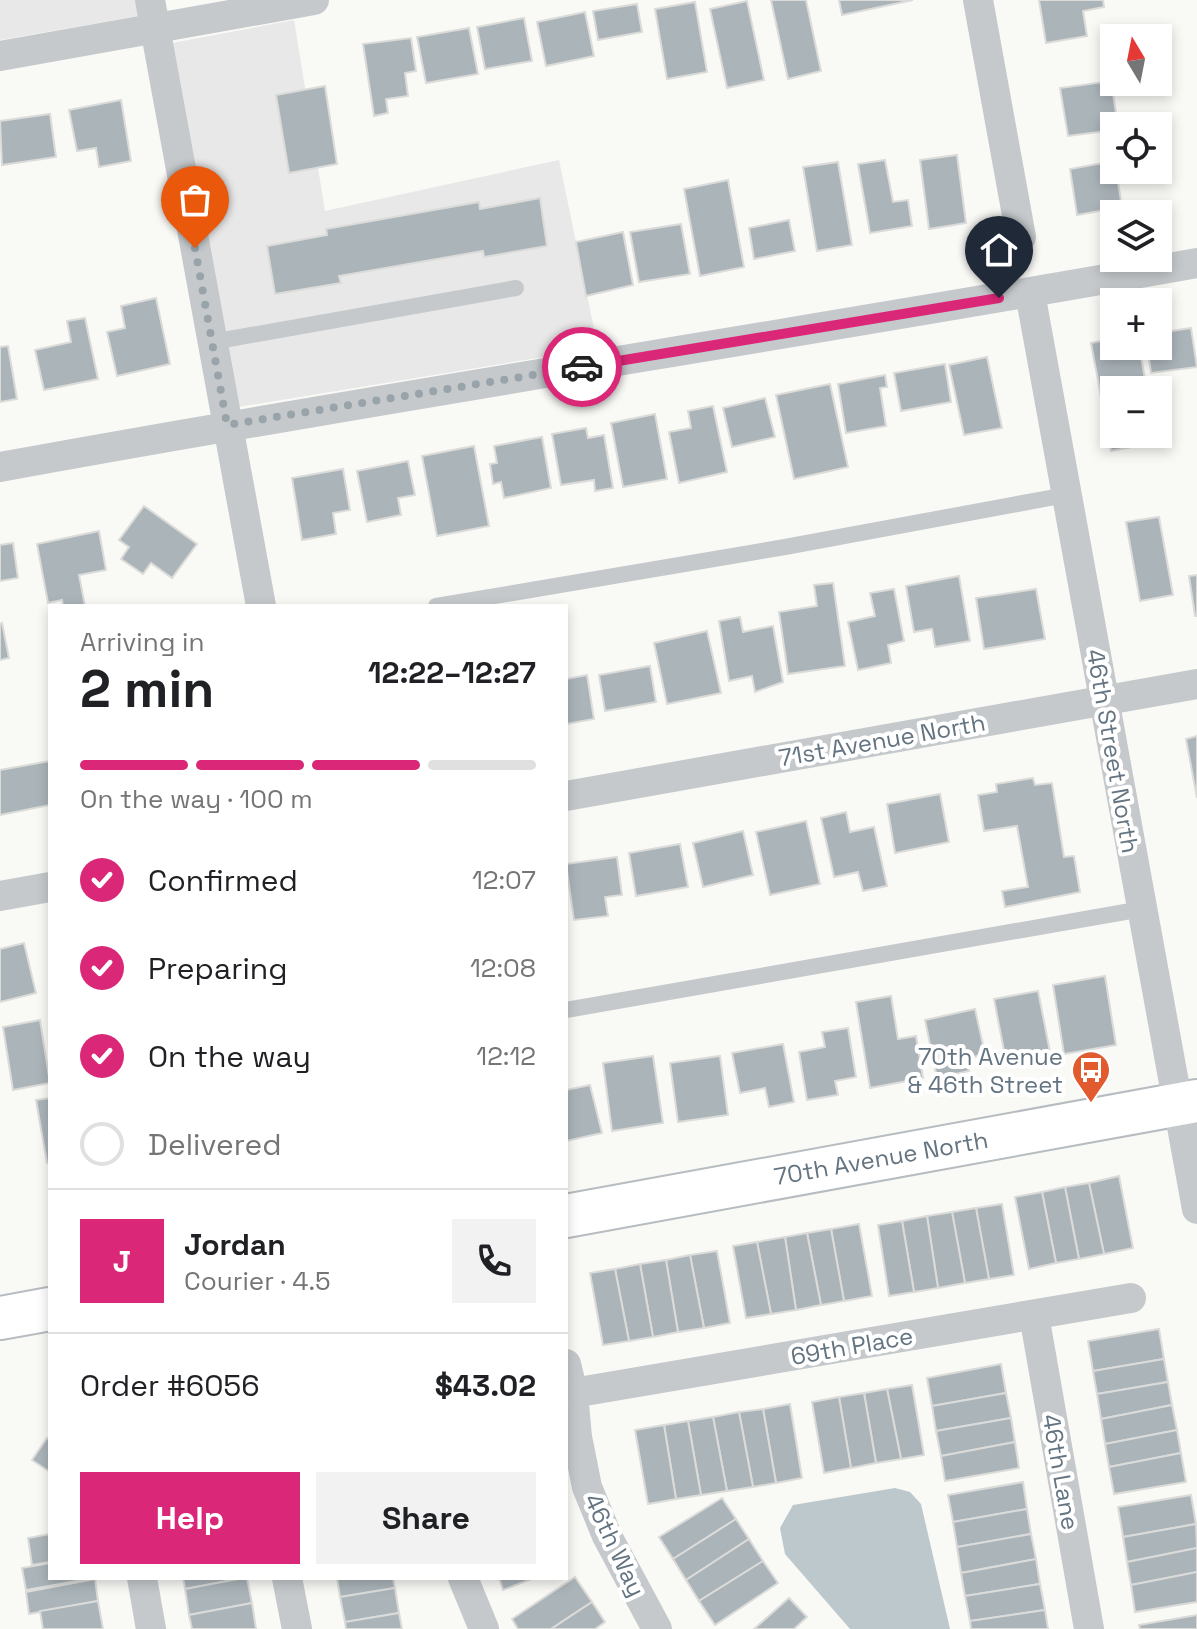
<!DOCTYPE html>
<html lang="en">
<head>
<meta charset="utf-8">
<style>
  body { margin:0; font-family:"Space Grotesk",sans-serif; background:#f2f2f2; color:#202124; height:100vh; display:flex; flex-direction:column; font-size:30px; white-space:nowrap }
  * { box-sizing:border-box; margin:0 }
  p { font-size:26px; color:#757577 }
  .icon { flex:none; width:44px; height:44px; fill:none; stroke:currentColor; stroke-width:2; stroke-linecap:round; stroke-linejoin:round }
  .map { position:relative; flex:1; overflow:hidden }
  .side { position:absolute; left:48px; top:604px; width:520px; height:976px; display:flex; flex-direction:column; background:#fff; border-radius:0px; box-shadow:0 4px 12px #0003 }
  .side>* { flex:none }
  .needle { width:52px; rotate:350deg }
  .fabs { position:absolute; left:1100px; top:24px; display:grid; gap:16px }
  .fabs a { display:grid; place-items:center; width:72px; height:72px; border-radius:0px; background:#fff; box-shadow:0 4px 12px #0003; font-size:40px }
  .pin { position:absolute; display:grid; place-items:center; width:68px; height:68px; color:#fff; margin:-82px -34px; border-radius:50% 50% 50% 0; rotate:-45deg; box-shadow:0 0 8px #0007 }
  .pin .icon { rotate:45deg }
  .courier { position:absolute; display:grid; place-items:center; width:80px; height:80px; margin:-40px; border:6px solid #db2777; border-radius:50%; background:#fff; color:#222; box-shadow:0 2px 10px #0007 }
  .overview em { font-style:normal; font-weight:700 }
  .overview div { display:flex; flex-direction:column-reverse }
  .overview { display:flex; align-items:center; justify-content:space-between; height:136px; padding:0 32px }
  h1 { font-size:52px; font-weight:700; line-height:60px }
  .bar { display:grid; grid-template-columns:repeat(4,1fr); gap:12px 8px; align-content:center; height:96px; padding:0 32px }
  .bar i { height:10px; border-radius:6px; background:#e0e0e0 }
  .bar .current { background:#db2777 }
  .bar p { grid-column:span 4 }
  .line { display:flex; align-items:center; gap:20px; padding:0 32px; border-top:2px solid #e0e0e0 }
  .line div { flex:1 }
  .round { display:grid; place-items:center; flex:none; width:84px; height:84px; border-radius:0px; background:#f2f2f2 }
  ol { padding:0 32px; list-style:none }
  li { display:flex; align-items:center; gap:24px; height:88px }
  li p { margin-inline-start:auto }
  li .icon { padding:8px; border-radius:50%; background:#db2777; color:#fff; stroke-width:4 }
  li:last-child { color:#757577 }
  li i { width:44px; height:44px; border:4px solid #e0e0e0; border-radius:50% }
  .button { display:flex; gap:16px; margin-top:auto; padding:16px 32px }
  .button a { flex:1; height:92px; border-radius:0px; background:#db2777; color:#fff; font-size:32px; font-weight:700; line-height:92px; text-align:center }
  .button a+a { background:#f2f2f2; color:#202124 }
  .map>svg:first-child { display:block }
</style>
</head>
<body>
<div class="map">
<svg width="1197" height="1629" viewBox="0 0 1197 1629">
  <rect width="100%" height="100%" fill="#f9f9f6"/>
  <g fill="#e7e8e7">
    <path d="M0 0H135L138 16 0 40Z"/>
    <path d="M294 20 325 211 559 160 598 348 238 407 172 43Z"/>
  </g>
  <path fill="#bdc8cc" d="M895 1488 910 1492 921 1504 950 1629H850L785 1554 780 1528 793 1505Z"/>
  <g fill="#abb4b9" stroke="#dbdbd9" stroke-width="2">
    <path d="M771 0H806L821 71 788 79Z"/>
    <path d="M839 0H913L842 15Z"/>
    <path d="M1039 0H1103L1104 7 1083 11 1087 36 1046 43Z"/>
    <path d="M747 1 764 80 727 88 710 9Z"/>
    <path d="M695 2 707 72 667 79 655 9Z"/>
    <path d="M637 4 642 32 598 40 593 11Z"/>
    <path d="M585 12 594 56 546 66 537 22Z"/>
    <path d="M524 18 532 61 485 69 477 27Z"/>
    <path d="M469 28 478 74 426 83 417 37Z"/>
    <path d="M411 38 416 71 405 73 408 96 386 99 388 113 374 116 363 44Z"/>
    <path d="M1111 81 1118 126H1114V130L1068 136 1060 88Z"/>
    <path d="M325 86 337 164 289 173 276 95Z"/>
    <path d="M121 100 131 161 99 167 96 148 77 151 69 110Z"/>
    <path d="M50 114 56 157 2 165 0 121Z"/>
    <path d="M957 155 966 223 929 229 920 160Z"/>
    <path d="M885 160 893 202 908 200 912 226 870 233 858 164Z"/>
    <path d="M1114 161V170H1116L1122 207 1077 215 1070 169Z"/>
    <path d="M838 162 852 245 817 251 803 167Z"/>
    <path d="M728 180 744 267 700 276 684 189Z"/>
    <path d="M540 198 547 246 484 257 483 251 339 276 341 283 275 294 267 246 327 235 326 229 479 202 480 209Z"/>
    <path d="M789 220 795 251 754 259 749 228Z"/>
    <path d="M681 224 690 274 639 282 630 232Z"/>
    <path d="M623 232 633 285 586 296 576 242Z"/>
    <path d="M156 298 170 364 117 376 107 332 125 328 121 306Z"/>
    <path d="M85 318 98 379 44 390 35 350 71 342 67 321Z"/>
    <path d="M1191 328 1197 367 1151 373 1147 346H1158V333Z"/>
    <path d="M1114 338V346H1139L1147 390H1114V434H1155L1157 442 1111 451 1091 343Z"/>
    <path d="M8 346 17 399 0 402V347Z"/>
    <path d="M987 357 1002 428 964 435 949 365Z"/>
    <path d="M945 364 951 402 901 411 894 373Z"/>
    <path d="M885 375 887 387 880 388 886 426 846 433 838 384Z"/>
    <path d="M830 384 848 467 794 479 776 395Z"/>
    <path d="M765 398 775 437 732 447 723 408Z"/>
    <path d="M713 406 727 472 679 483 669 432 691 428 688 411Z"/>
    <path d="M655 414 667 479 623 487 611 423Z"/>
    <path d="M586 428 588 438 604 435 613 488 595 491 594 480 561 485 552 434Z"/>
    <path d="M542 437 551 488 504 498 501 482 493 484 490 464 497 463 494 446Z"/>
    <path d="M474 446 489 526 437 536 422 456Z"/>
    <path d="M408 461 415 495 398 498 401 515 367 522 357 471Z"/>
    <path d="M343 469 350 510 333 513 336 534 302 540 292 478Z"/>
    <path d="M144 506 197 544 172 578 151 563 143 574 121 559 129 547 119 540Z"/>
    <path d="M1159 517 1173 595 1140 601 1126 522Z"/>
    <path d="M99 531 106 570 79 575 85 606H63L62 600 48 603 37 544Z"/>
    <path d="M13 543 18 578 0 581V545Z"/>
    <path d="M1197 575V616H1195L1189 576Z"/>
    <path d="M959 576 970 641 935 647 932 629 914 632 906 586Z"/>
    <path d="M833 583 845 666 788 674 779 612 817 606 814 585Z"/>
    <path d="M894 589 904 641 888 645 891 663 858 670 848 622 875 616 870 593Z"/>
    <path d="M1036 589 1045 639 984 649 976 598Z"/>
    <path d="M740 617 743 632 773 626 783 682 755 692 752 676 729 681 719 621Z"/>
    <path d="M2 623 9 658 0 660V624Z"/>
    <path d="M707 631 721 693 667 704 654 643Z"/>
    <path d="M650 666 656 702 605 711 599 675Z"/>
    <path d="M587 675 594 719 566 724V679Z"/>
    <path d="M1197 736V798L1186 739Z"/>
    <path d="M50 761V805L0 815V770Z"/>
    <path d="M1033 778 1035 785 1052 783 1064 857 1074 856 1080 892 1005 907 1002 891 1028 887 1017 826 984 831 978 795 997 792 996 784Z"/>
    <path d="M940 794 949 842 895 853 887 804Z"/>
    <path d="M846 812 850 832 874 827 887 886 863 891 858 872 834 877 821 818Z"/>
    <path d="M806 821 820 884 770 895 756 832Z"/>
    <path d="M743 831 753 875 703 887 693 843Z"/>
    <path d="M680 844 688 887 636 896 629 853Z"/>
    <path d="M617 857 622 895 605 897 608 916 574 920 566 864Z"/>
    <path d="M24 943 36 993 0 1002V949Z"/>
    <path d="M1105 976 1116 1045 1064 1054 1053 985Z"/>
    <path d="M1038 991 1051 1057 1007 1066 994 999Z"/>
    <path d="M891 996 898 1039 916 1036 923 1078 870 1088 856 1002Z"/>
    <path d="M975 1009 985 1054 966 1059 969 1071 937 1078 925 1020Z"/>
    <path d="M40 1020 50 1083 13 1090 3 1027Z"/>
    <path d="M848 1028 856 1077 835 1081 838 1095 807 1100 799 1052 825 1047 822 1032Z"/>
    <path d="M783 1044 794 1102 769 1107 765 1088 740 1093 732 1053Z"/>
    <path d="M653 1056 663 1123 612 1131 603 1063Z"/>
    <path d="M720 1056 728 1115 678 1122 670 1063Z"/>
    <path d="M590 1085 602 1133 566 1141V1090Z"/>
    <path d="M50 1098V1162L47 1163 36 1100Z"/>
    <path d="M1119 1176 1133 1248 1104 1254 1089 1183Z"/>
    <path d="M1089 1183 1104 1254 1079 1259 1065 1187Z"/>
    <path d="M1065 1187 1079 1259 1056 1263 1042 1192Z"/>
    <path d="M1042 1192 1056 1263 1029 1269 1015 1197Z"/>
    <path d="M1002 1204 1014 1275 989 1279 976 1208Z"/>
    <path d="M976 1208 989 1279 965 1283 952 1212Z"/>
    <path d="M952 1212 965 1283 938 1288 927 1216Z"/>
    <path d="M927 1216 938 1288 914 1292 902 1221Z"/>
    <path d="M902 1221 914 1292 889 1296 878 1225Z"/>
    <path d="M859 1224 872 1296 844 1301 831 1229Z"/>
    <path d="M831 1229 844 1301 821 1305 807 1233Z"/>
    <path d="M807 1233 821 1305 796 1310 785 1237Z"/>
    <path d="M785 1237 796 1310 771 1314 757 1242Z"/>
    <path d="M757 1242 771 1314 746 1318 733 1246Z"/>
    <path d="M717 1251 730 1323 704 1328 690 1255Z"/>
    <path d="M690 1255 704 1328 678 1332 666 1260Z"/>
    <path d="M666 1260 678 1332 653 1337 640 1264Z"/>
    <path d="M640 1264 653 1337 629 1341 615 1269Z"/>
    <path d="M615 1269 629 1341 603 1345 590 1273Z"/>
    <path d="M1159 1329 1164 1359 1093 1371 1088 1341Z"/>
    <path d="M1164 1359 1168 1382 1097 1394 1093 1371Z"/>
    <path d="M1001 1364 1006 1393 932 1406 927 1378Z"/>
    <path d="M1168 1382 1172 1405 1101 1419 1097 1394Z"/>
    <path d="M912 1385 924 1455 901 1459 887 1389Z"/>
    <path d="M887 1389 901 1459 876 1463 864 1393Z"/>
    <path d="M864 1393 876 1463 851 1468 839 1397Z"/>
    <path d="M1006 1393 1011 1418 936 1431 932 1406Z"/>
    <path d="M839 1397 851 1468 824 1473 812 1402Z"/>
    <path d="M790 1404 802 1478 776 1483 763 1409Z"/>
    <path d="M1172 1405 1177 1430 1105 1444 1101 1419Z"/>
    <path d="M763 1409 776 1483 753 1487 739 1412Z"/>
    <path d="M739 1412 753 1487 727 1491 713 1417Z"/>
    <path d="M713 1417 727 1491 701 1495 688 1421Z"/>
    <path d="M1011 1418 1015 1442 941 1456 936 1431Z"/>
    <path d="M688 1421 701 1495 676 1499 664 1425Z"/>
    <path d="M664 1425 676 1499 648 1504 635 1430Z"/>
    <path d="M1177 1430 1181 1453 1109 1467 1105 1444Z"/>
    <path d="M47 1438 50 1440V1472L32 1460Z"/>
    <path d="M1015 1442 1019 1468 945 1481 941 1456Z"/>
    <path d="M1181 1453 1186 1482 1114 1494 1109 1467Z"/>
    <path d="M1023 1482 1027 1509 953 1522 948 1495Z"/>
    <path d="M1191 1495 1196 1524 1123 1537 1118 1507Z"/>
    <path d="M722 1498 736 1519 673 1559 659 1537Z"/>
    <path d="M1027 1509 1031 1534 957 1547 953 1522Z"/>
    <path d="M736 1519 749 1539 686 1580 673 1559Z"/>
    <path d="M1196 1524 1197 1548 1127 1562 1123 1537Z"/>
    <path d="M50 1534V1562L32 1565 28 1538Z"/>
    <path d="M1031 1534 1036 1559 961 1573 957 1547Z"/>
    <path d="M749 1539 763 1561 699 1601 686 1580Z"/>
    <path d="M1197 1548V1572L1131 1585 1127 1562Z"/>
    <path d="M1036 1559 1040 1584 965 1596 961 1573Z"/>
    <path d="M763 1561 778 1583 715 1625 699 1601Z"/>
    <path d="M50 1563V1578H94L26 1590 22 1568Z"/>
    <path d="M1197 1572V1602L1135 1612 1131 1585Z"/>
    <path d="M575 1577 592 1602 551 1629H518L512 1619Z"/>
    <path d="M183 1578H243L185 1589Z"/>
    <path d="M243 1578H247L252 1603 189 1615 185 1589Z"/>
    <path d="M337 1578H393L395 1588 340 1597Z"/>
    <path d="M499 1578H534L503 1590Z"/>
    <path d="M95 1579 98 1601 29 1614 26 1592Z"/>
    <path d="M1040 1584 1045 1610 970 1621 965 1596Z"/>
    <path d="M395 1588 399 1613 345 1622 340 1597Z"/>
    <path d="M789 1598 807 1617 794 1629H754Z"/>
    <path d="M98 1601 103 1629H43L40 1611Z"/>
    <path d="M592 1602 605 1622 595 1629H551Z"/>
    <path d="M252 1603 256 1629H192L189 1615Z"/>
    <path d="M1045 1610 1048 1629H971L970 1621Z"/>
    <path d="M399 1613 402 1629H346L345 1622Z"/>
    <path d="M1197 1615V1629H1140L1139 1625Z"/>
  </g>
  <g fill="none" stroke-linecap="round" stroke-linejoin="round">
    <g stroke="#b7bcc1" stroke-width="46">
      <g id="secondary">
        <path d="M566 1216 1197 1101"/>
        <path d="M0 1318 50 1309"/>
      </g>
    </g>
    <g stroke="#c5c9cc" stroke-width="16">
      <path d="M212 342 516 288"/>
      <path d="M436 606 785 547 1066 495"/>
      <path d="M566 1010 1142 909"/>
    </g>
    <g stroke="#c5c9cc" stroke-width="30">
      <path d="M150 0 261 606"/>
      <path d="M978 0 1021 237"/>
      <path d="M0 56 314 0"/>
      <path d="M1030 293 1197 1209"/>
      <path d="M0 467C398 394 798 334 1197 263"/>
      <path d="M566 796 1197 684"/>
      <path d="M0 896 50 887"/>
      <path d="M1034 1315 1089 1629"/>
      <path d="M566 1364 573 1393 577 1437 587 1487 607 1536 657 1629"/>
      <path d="M573 1393 1131 1298"/>
      <path d="M142 1578 151 1629"/>
      <path d="M287 1578 297 1629"/>
      <path d="M463 1578 484 1629"/>
    </g>
    <use href="#secondary" stroke="#fff" stroke-width="42"/>
  </g>
  <g fill="none" stroke-linecap="round" stroke-linejoin="round">
    <path stroke="#98a3aa" stroke-width="8" stroke-dasharray="0 14.4" d="M195 248 227 425 582 367"/>
    <path stroke="#db2777" stroke-width="10" d="M582 367 999 298"/>
  </g>
  <defs>
    <g id="bus-pin" transform="scale(2)"><path d="M0 17L-7.5 6A9.5 9.5 0 1 1 7.5 6Z" fill="#e15b2e" stroke="#fff"/><path d="M-5-6H5V4H4V6H2V4H-2V6H-4V4H-5ZM-3.5-4V0h7V-4ZM-3.5 1.2v1.5H-2V1.2ZM2 1.2v1.5H3.5V1.2Z" fill="#fff"/></g>
  </defs>
  <g fill-rule="evenodd">
    <use href="#bus-pin" x="1091" y="1070"/>
  </g>
  <g text-anchor="middle" dominant-baseline="central" stroke-width="8" stroke-linejoin="round" paint-order="stroke">
    <g font-size="24" fill="#647481" stroke="#fff">
      <text transform="translate(882 740) rotate(-10)">71st Avenue North</text>
      <text transform="translate(1113 751) rotate(80)">46th Street North</text>
      <text transform="translate(881 1158) rotate(-10)">70th Avenue North</text>
      <text transform="translate(852 1346) rotate(-10)">69th Place</text>
      <text transform="translate(1061 1472) rotate(80)">46th Lane</text>
      <text transform="translate(615 1545) rotate(65)">46th Way</text>
    </g>
    <g font-size="24" fill="#647481" stroke="#fff" text-anchor="end">
      <text x="1063" y="1056">70th Avenue<tspan x="1063" dy="28">&amp; 46th Street</tspan></text>
    </g>
  </g>
</svg>
<div class="fabs">
<a><svg class="needle" viewBox="-14 -14 28 28"><path d="M0-13l5 13h-10z" fill="#e53935"/><path d="M0 13l5-13h-10z" fill="#757577"/></svg></a>
<a><svg class="icon" aria-label="locate" viewBox="0 0 24 24"><circle cx="12" cy="12" r="6"/><path d="M12 2v4M12 18v4M2 12h4M18 12h4"/></svg></a>
<a><svg class="icon" aria-label="layers" viewBox="0 0 24 24"><path d="M12 4l9 5-9 5-9-5zM3 14l9 5 9-5"/></svg></a>
<a>+</a>
<a>−</a>
</div>
<div class="pin" style="left:195px;top:248px;background:#ea580c"><svg class="icon" aria-label="bag" viewBox="0 0 24 24"><path d="M5 8h14l-1 12H6zM9 8a3 3 0 0 1 6 0"/></svg></div>
<div class="pin" style="left:999px;top:298px;background:#1f2937"><svg class="icon" aria-label="home" viewBox="0 0 24 24"><path d="M3 11l9-7 9 7M6 9v11h12V9"/></svg></div>
<div class="courier" style="left:582px;top:367px"><svg class="icon" aria-label="car" viewBox="0 0 24 24"><path d="M5 17H2v-5l4-1 3-4h7l3 4 3 1v5h-3M9 17h6M6 11h13"/><circle cx="7" cy="17" r="2"/><circle cx="17" cy="17" r="2"/></svg></div>
<section class="side">
<div class="overview"><div><h1>2 min</h1><p>Arriving in</p></div><em>12:22–12:27</em></div>
<div class="bar"><i class="current"></i><i class="current"></i><i class="current"></i><i></i><p>On the way · 100 m</p></div>
<ol>
<li><svg class="icon" aria-label="check" viewBox="0 0 24 24"><path d="M5 12l5 5 9-10"/></svg>Confirmed<p>12:07</p></li>
<li><svg class="icon" aria-label="check" viewBox="0 0 24 24"><path d="M5 12l5 5 9-10"/></svg>Preparing<p>12:08</p></li>
<li><svg class="icon" aria-label="check" viewBox="0 0 24 24"><path d="M5 12l5 5 9-10"/></svg>On the way<p>12:12</p></li>
<li><i></i>Delivered</li>
</ol>
<div class="line" style="height:144px"><b class="round" style="background:#db2777;color:#fff">J</b><div><b>Jordan</b><p>Courier · 4.5</p></div><a class="round"><svg class="icon" aria-label="phone" viewBox="0 0 24 24"><path d="M5 4h4l2 5-3 2q2 4 5 5l2-3 5 2v4C11 20 4 13 5 4z"/></svg></a></div>
<div class="line" style="height:104px"><div>Order #6056</div><b>$43.02</b></div>
<div class="button"><a>Help</a><a>Share</a></div>
</section>
</div>
</body>
</html>
